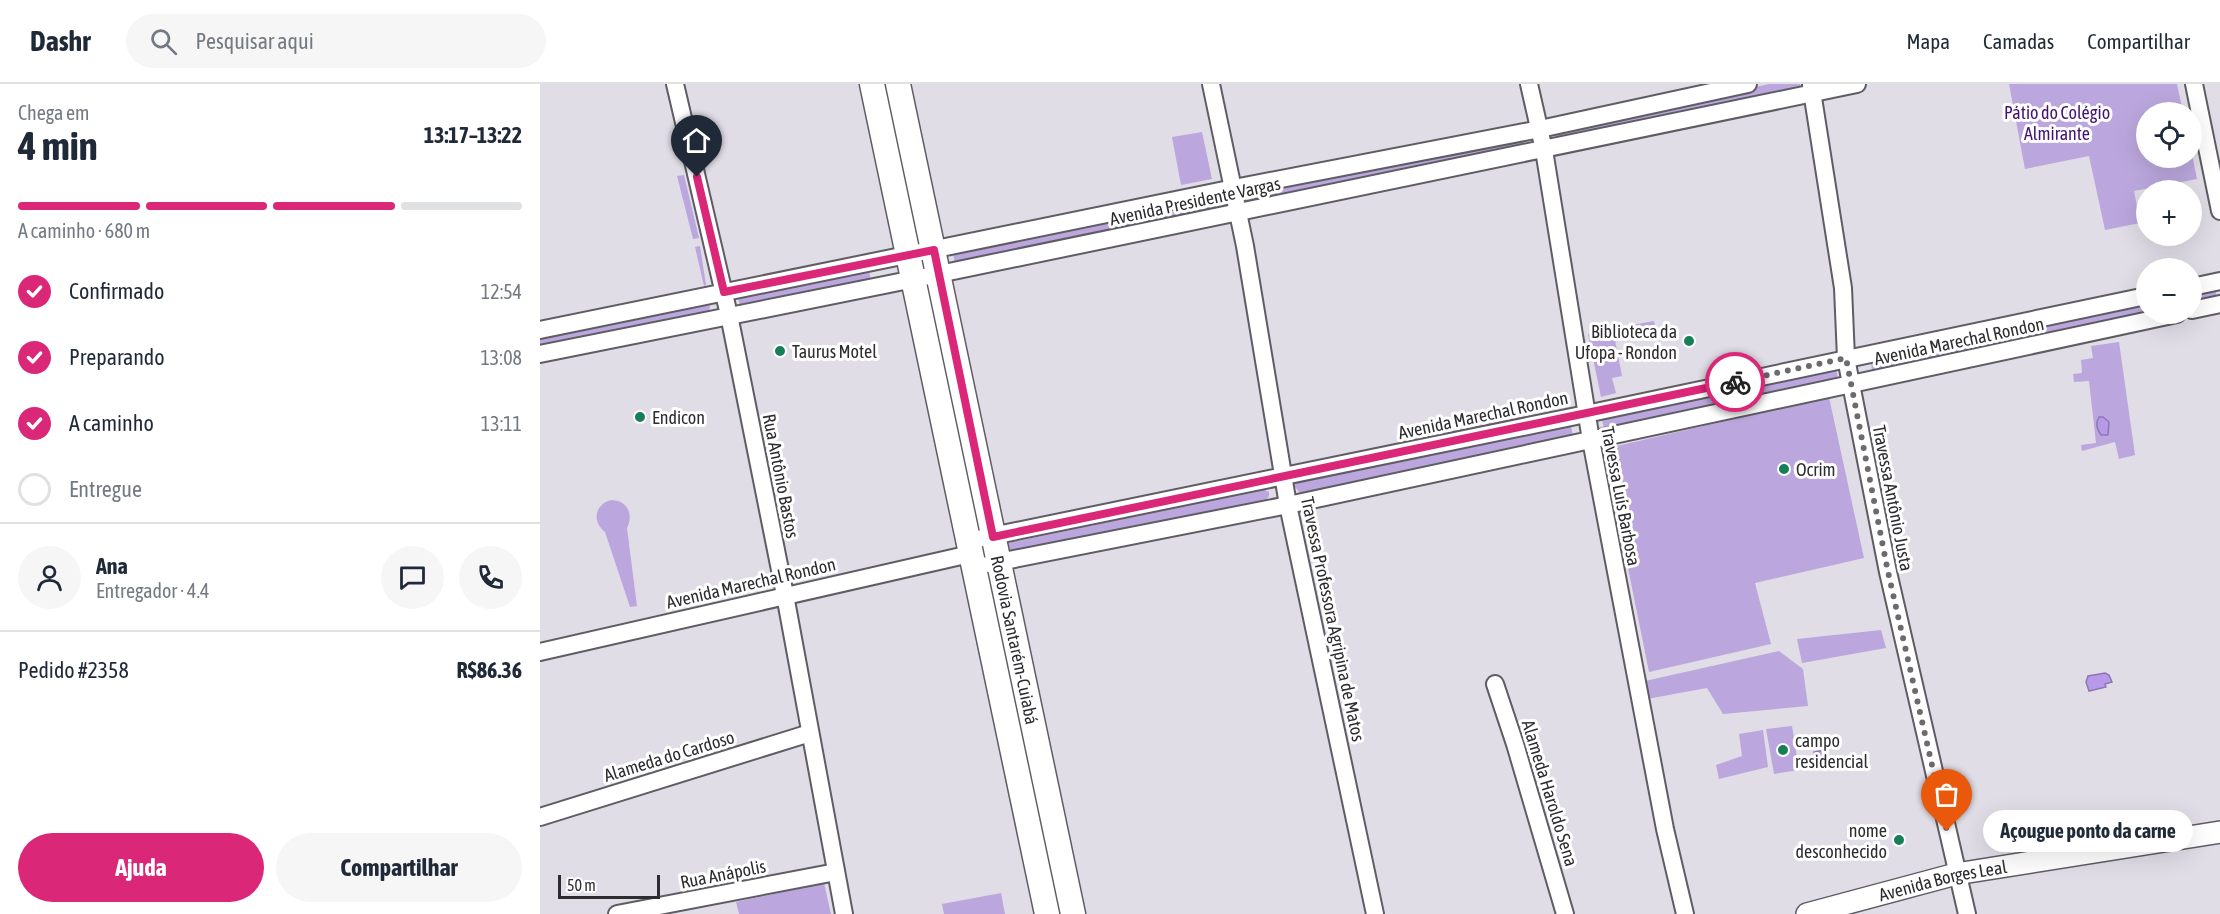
<!DOCTYPE html>
<html lang="pt">
<head>
<meta charset="utf-8">
<style>
  body { margin:0; font-family:"Asap Condensed",sans-serif; background:#f6f6f7; color:#1f2937; height:100vh; display:flex; flex-direction:column; font-size:22px; white-space:nowrap }
  * { box-sizing:border-box; margin:0 }
  p { font-size:20px; color:#747a83 }
  .icon { flex:none; width:33px; height:33px; fill:none; stroke:currentColor; stroke-width:2; stroke-linecap:round; stroke-linejoin:round }
  .map { position:relative; flex:1; overflow:hidden }
  .details { display:flex; flex-direction:column; background:#fff; width:540px }
  .details>* { flex:none }
  .fabs { position:absolute; left:1596px; top:18px; display:grid; gap:12px }
  .fabs a { display:grid; place-items:center; width:66px; height:66px; border-radius:50%; background:#fff; box-shadow:0 6px 24px #0002; font-size:30px }
  .scale { position:absolute; left:18px; bottom:15px; width:102px; box-sizing:border-box; padding-left:6px; border:3px solid #2d2c30; border-top:0; font-size:16px; line-height:21px; white-space:nowrap; color:#2d2c30; -webkit-text-stroke:4px #fff; paint-order:stroke }
  .pin { position:absolute; display:grid; place-items:center; width:51px; height:51px; color:#fff; margin:-62px -26px; border-radius:50% 50% 50% 0; rotate:-45deg; box-shadow:0 0 6px #0007 }
  .pin .icon { rotate:45deg }
  .courier { position:absolute; display:grid; place-items:center; width:60px; height:60px; margin:-30px; border:4px solid #db2777; border-radius:50%; background:#fff; color:#222; box-shadow:0 2px 8px #0007 }
  .bubble { position:absolute; height:42px; border-radius:21px; background:#fff; box-shadow:0 6px 24px #0002; font-size:20px; font-weight:700; line-height:42px; text-align:center }
  .overview em { font-style:normal; font-weight:700 }
  .overview div { display:flex; flex-direction:column-reverse }
  .overview { display:flex; align-items:center; justify-content:space-between; height:102px; padding:0 18px }
  h1 { font-size:39px; font-weight:700; line-height:45px }
  .bar { display:grid; grid-template-columns:repeat(4,1fr); gap:9px 6px; align-content:center; height:72px; padding:0 18px }
  .bar i { height:8px; border-radius:4px; background:#e0e1e3 }
  .bar .current { background:#db2777 }
  .bar p { grid-column:span 4 }
  .line { display:flex; align-items:center; gap:15px; padding:0 18px; border-top:2px solid #e0e1e3 }
  .line div { flex:1 }
  .round { display:grid; place-items:center; flex:none; width:63px; height:63px; border-radius:32px; background:#f6f6f7 }
  ol { padding:0 18px; list-style:none }
  li { display:flex; align-items:center; gap:18px; height:66px }
  li p { margin-inline-start:auto }
  li .icon { padding:6px; border-radius:50%; background:#db2777; color:#fff; stroke-width:4 }
  li:last-child { color:#747a83 }
  li i { width:33px; height:33px; border:3px solid #e0e1e3; border-radius:50% }
  .button { display:flex; gap:12px; margin-top:auto; padding:12px 18px }
  .button a { flex:1; height:69px; border-radius:36px; background:#db2777; color:#fff; font-size:24px; font-weight:700; line-height:69px; text-align:center }
  .button a+a { background:#f6f6f7; color:#1f2937 }
  header { display:flex; align-items:center; gap:36px; box-sizing:border-box; height:84px; padding:0 30px; background:#fff; border-bottom:2px solid #e0e1e3 }
  header strong { font-size:28px }
  nav { display:flex; gap:33px; margin-inline-start:auto; font-size:21px }
  .search { width:420px; height:54px; background:#f6f6f7; display:flex; align-items:center; gap:15px; box-sizing:border-box; padding:0 21px; border-radius:33px; color:#747a83; font-size:22px }
  main { display:flex; flex:1; min-height:0 }
  .map>svg:first-child { display:block }
</style>
</head>
<body>
<header>
<strong>Dashr</strong>
<div class="search"><svg class="icon" aria-label="search" viewBox="0 0 24 24"><circle cx="10" cy="10" r="6"/><path d="M15 15l6 6"/></svg>Pesquisar aqui</div>
<nav><a>Mapa</a><a>Camadas</a><a>Compartilhar</a></nav>
</header>
<main>
<section class="details">
<div class="overview"><div><h1>4 min</h1><p>Chega em</p></div><em>13:17–13:22</em></div>
<div class="bar"><i class="current"></i><i class="current"></i><i class="current"></i><i></i><p>A caminho · 680 m</p></div>
<ol>
<li><svg class="icon" aria-label="check" viewBox="0 0 24 24"><path d="M5 12l5 5 9-10"/></svg>Confirmado<p>12:54</p></li>
<li><svg class="icon" aria-label="check" viewBox="0 0 24 24"><path d="M5 12l5 5 9-10"/></svg>Preparando<p>13:08</p></li>
<li><svg class="icon" aria-label="check" viewBox="0 0 24 24"><path d="M5 12l5 5 9-10"/></svg>A caminho<p>13:11</p></li>
<li><i></i>Entregue</li>
</ol>
<div class="line" style="height:108px"><a class="round"><svg class="icon" aria-label="person" viewBox="0 0 24 24"><circle cx="12" cy="8" r="4"/><path d="M4 21q1-7 8-7t8 7"/></svg></a><div><b>Ana</b><p>Entregador · 4.4</p></div><a class="round"><svg class="icon" aria-label="chat" viewBox="0 0 24 24"><path d="M4 5h16v11H9l-5 4z"/></svg></a><a class="round"><svg class="icon" aria-label="phone" viewBox="0 0 24 24"><path d="M5 4h4l2 5-3 2q2 4 5 5l2-3 5 2v4C11 20 4 13 5 4z"/></svg></a></div>
<div class="line" style="height:78px"><div>Pedido #2358</div><b>R$86.36</b></div>
<div class="button"><a>Ajuda</a><a>Compartilhar</a></div>
</section>
<div class="map">
<svg width="1680" height="830" viewBox="0 0 1680 830">
  <rect width="100%" height="100%" fill="#e0dde7"/>
  <g fill="#bba7dd">
    <path d="M341 0H350L380 146 372 148Z"/>
    <path d="M1229 0H1260V2L1255 5 1017 56 1015 47Z"/>
    <path d="M1469 0H1637L1643 28H1606V74H1652V70L1657 95 1594 107 1600 139 1565 146 1549 72 1485 85Z"/>
    <path d="M662 48 672 95 641 101 632 53Z"/>
    <path d="M983 57 984 62 717 119 711 117V111L715 108Z"/>
    <path d="M144 91 159 154 153 155 137 92Z"/>
    <path d="M674 117H679L680 122 677 125 574 145 571 148 415 180 413 169 568 136 572 138Z"/>
    <path d="M160 162 166 201 164 202 155 163Z"/>
    <path d="M329 187 331 196 200 223 198 212Z"/>
    <path d="M1675 204 1677 214 1652 219V209Z"/>
    <path d="M394 208 440 443 432 444 385 210Z"/>
    <path d="M169 219 170 223 168 230 3 263 0 261V250Z"/>
    <path d="M1606 219V229L1332 286 1331 279Z"/>
    <path d="M1114 237 1116 249 1084 255 1082 243Z"/>
    <path d="M1073 245 1082 292 1072 294 1076 309 1061 313 1048 250Z"/>
    <path d="M1579 258 1595 371 1579 375 1575 358 1542 367 1541 361 1556 359 1549 297 1534 298 1533 290 1542 289 1541 276 1553 274 1551 262Z"/>
    <path d="M1296 285 1298 294 1064 345 1062 336Z"/>
    <path d="M1289 313 1324 474 1215 499 1231 560 1109 588 1064 365Z"/>
    <path d="M1031 342 1033 352 760 409 754 402 757 398Z"/>
    <path d="M723 405 729 408V412L726 416 466 470 464 460Z"/>
    <path d="M71 416C87 416 94 430 87 444L97 522 90 523 65 448C52 438 54 421 71 416Z"/>
    <path d="M1341 546 1346 564 1262 579 1257 555Z"/>
    <path d="M1239 567 1263 585 1268 622 1183 630 1167 604 1107 615 1105 597Z"/>
    <path d="M1252 642 1259 686 1234 690 1226 645Z"/>
    <path d="M1223 646 1228 683 1179 695 1176 681 1202 672 1199 650Z"/>
    <path d="M284 799 291 830H199L196 818Z"/>
    <path d="M461 809 465 830H404L402 820Z"/>
  </g>
  <g fill="#b798e9" stroke="#8e78b2" stroke-width="1.5">
    <path d="M1559 333H1563L1569 338 1568 351H1561C1557 345 1555 340 1559 333Z"/>
    <path d="M1565 589 1569 591 1572 598 1565 600 1566 603 1549 607 1546 598 1548 592Z"/>
    <path d="M1285 666 1287 680 1277 682 1274 668Z"/>
  </g>
  <g fill="none" stroke-linecap="round" stroke-linejoin="round">
    <g stroke="#5f5c64" stroke-width="20">
      <g id="minor">
        <path d="M135 0 189 231 245 511 304 830"/>
        <path d="M671 0 705 162 748 421 835 830"/>
        <path d="M989 0 1004 66 1051 356 1125 745 1145 830"/>
        <path d="M1654 0 1680 127"/>
        <path d="M1271 1 1303 204 1306 274 1311 300 1348 488 1427 830"/>
        <path d="M1652 203 1680 197"/>
        <path d="M1652 226 1680 220"/>
        <path d="M0 246 694 104 1000 45 1208 0"/>
        <path d="M0 270 399 190 1317 0"/>
        <path d="M428 457 1046 330 1606 212"/>
        <path d="M449 480 748 421 1637 230"/>
        <path d="M0 568 430 470"/>
        <path d="M955 600 975 660 1025 830"/>
        <path d="M0 733 270 649"/>
        <path d="M77 830 296 788"/>
      </g>
    </g>
    <g stroke="#5f5c64" stroke-width="24">
      <g id="major">
        <path id="s1" d="M1267 830 1416 790 1680 748"/>
      </g>
    </g>
    <g stroke="#5f5c64" stroke-width="27">
      <g id="highway">
        <path d="M332 0 507 830"/>
        <path id="s2" d="M358 0 533 830"/>
      </g>
    </g>
    <use href="#minor" stroke="#fff" stroke-width="16"/>
    <use href="#major" stroke="#fff" stroke-width="21"/>
    <use href="#highway" stroke="#fff" stroke-width="24"/>
  </g>
  <g fill="none" stroke-linecap="round" stroke-linejoin="round">
    <path stroke="#6c6a70" stroke-width="6" stroke-dasharray="0 10.8" d="M1195 298 1306 274 1348 488 1407 747"/>
    <path stroke="#db2777" stroke-width="8" d="M157 93 184 208 394 166 453 453 1195 298"/>
  </g>
  <g fill="#187e58" stroke="#fff" stroke-width="2">
    <circle cx="1149" cy="257" r="6"/>
    <circle cx="240" cy="267" r="6"/>
    <circle cx="100" cy="333" r="6"/>
    <circle cx="1244" cy="385" r="6"/>
    <circle cx="1243" cy="666" r="6"/>
    <circle cx="1359" cy="756" r="6"/>
  </g>
  <g text-anchor="middle" dominant-baseline="central" stroke-width="6" stroke-linejoin="round" paint-order="stroke">
    <g font-size="18" fill="#421371" stroke="#fff">
      <text x="1517" y="28">Pátio do Colégio<tspan x="1517" dy="21">Almirante</tspan></text>
    </g>
    <g font-size="18" fill="#2d2c30" stroke="#fff">
      <text transform="translate(655 117) rotate(-12)">Avenida Presidente Vargas</text>
      <text transform="translate(1419 257) rotate(-12)">Avenida Marechal Rondon</text>
      <text transform="translate(943 331) rotate(-12)">Avenida Marechal Rondon</text>
      <text transform="translate(241 392) rotate(79)">Rua Antônio Bastos</text>
      <text transform="translate(1081 412) rotate(79)">Travessa Luís Barbosa</text>
      <text transform="translate(1353 414) rotate(79)">Travessa Antônio Justa</text>
      <text transform="translate(211 499) rotate(-13)">Avenida Marechal Rondon</text>
      <text transform="translate(793 535) rotate(78)">Travessa Professora Agripina de Matos</text>
      <text stroke="none"><textPath href="#s2" startOffset="568">Rodovia Santarém-Cuiabá</textPath></text>
      <text transform="translate(129 672) rotate(-17)">Alameda do Cardoso</text>
      <text transform="translate(1010 709) rotate(73)">Alameda Haroldo Sena</text>
      <text transform="translate(183 790) rotate(-11)">Rua Anápolis</text>
      <text stroke="none"><textPath href="#s1" startOffset="140">Avenida Borges Leal</textPath></text>
    </g>
    <g font-size="18" fill="#2d2c30" stroke="#fff" text-anchor="start">
      <text x="1137" y="247" text-anchor="end">Biblioteca da<tspan x="1137" dy="21">Ufopa - Rondon</tspan></text>
      <text x="252" y="267">Taurus Motel</text>
      <text x="112" y="333">Endicon</text>
      <text x="1256" y="385">Ocrim</text>
      <text x="1255" y="656">campo<tspan x="1255" dy="21">residencial</tspan></text>
      <text x="1347" y="746" text-anchor="end">nome<tspan x="1347" dy="21">desconhecido</tspan></text>
    </g>
  </g>
</svg>
<div class="fabs">
<a><svg class="icon" aria-label="locate" viewBox="0 0 24 24"><circle cx="12" cy="12" r="6"/><path d="M12 2v4M12 18v4M2 12h4M18 12h4"/></svg></a>
<a>+</a>
<a>−</a>
</div>
<div class="scale">50 m</div>
<div class="pin" style="left:1407px;top:747px;background:#ea580c"><svg class="icon" aria-label="bag" viewBox="0 0 24 24"><path d="M5 8h14l-1 12H6zM9 8a3 3 0 0 1 6 0"/></svg></div>
<div class="pin" style="left:157px;top:93px;background:#1f2937"><svg class="icon" aria-label="home" viewBox="0 0 24 24"><path d="M3 11l9-7 9 7M6 9v11h12V9"/></svg></div>
<div class="courier" style="left:1195px;top:298px"><svg class="icon" aria-label="bike" viewBox="0 0 24 24"><circle cx="6" cy="16" r="4"/><circle cx="18" cy="16" r="4"/><path d="M6 16l4-8h5l3 8M10 8l3 8H6M13 5h3"/></svg></div>
<div class="bubble" style="left:1443px;top:726px;width:210px">Açougue ponto da carne</div>
</div>
</main>
</body>
</html>
